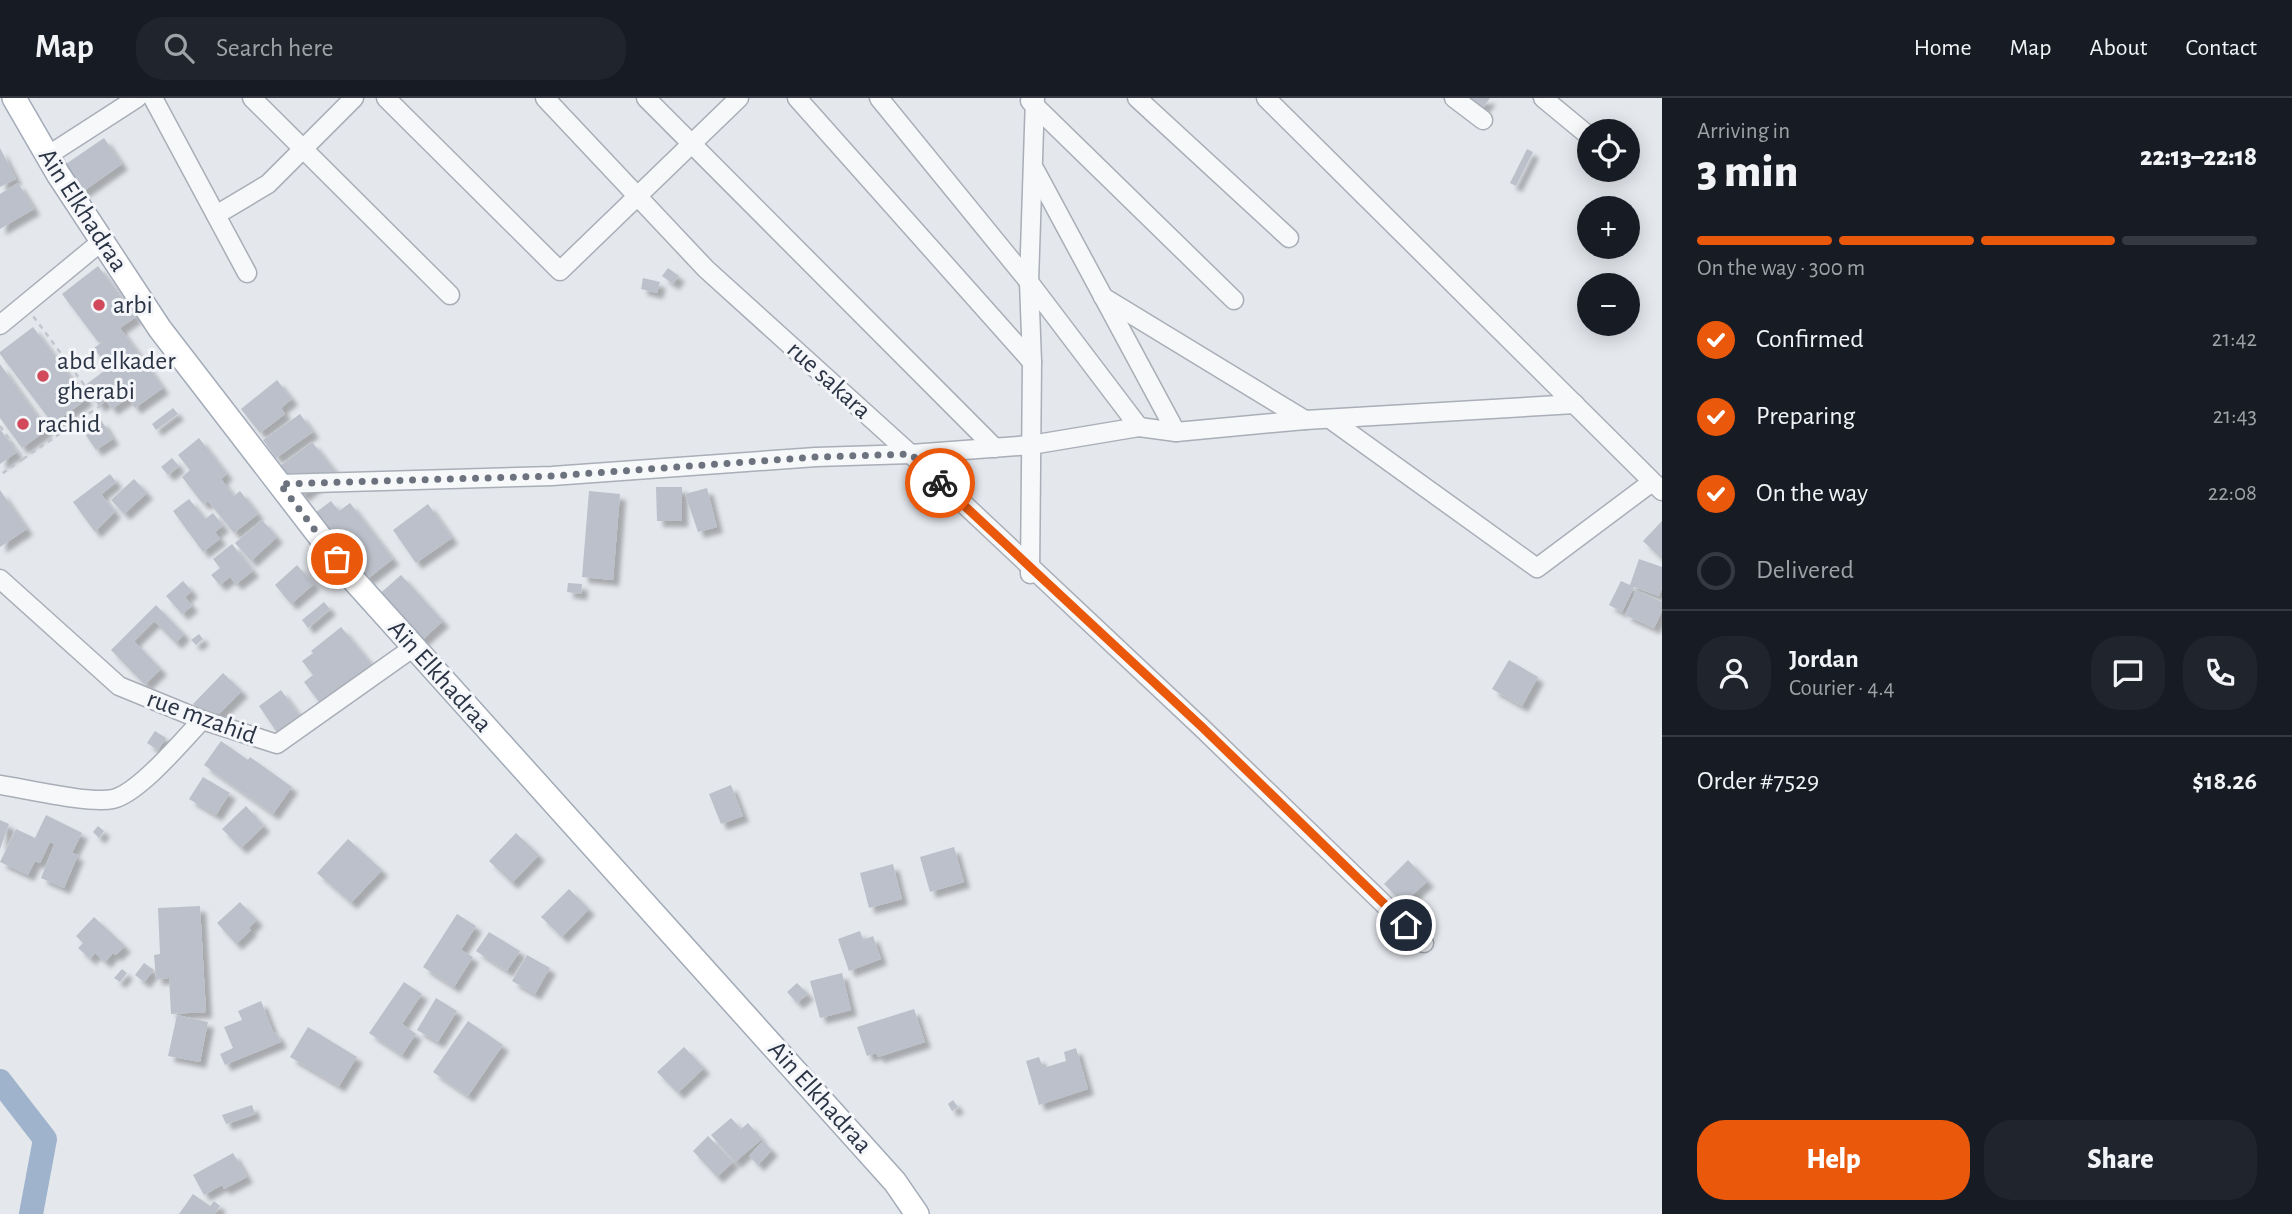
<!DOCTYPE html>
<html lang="en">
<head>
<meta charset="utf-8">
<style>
  body { margin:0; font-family:"Alegreya Sans",sans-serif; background:#20242c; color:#f1f3f6; height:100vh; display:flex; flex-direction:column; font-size:26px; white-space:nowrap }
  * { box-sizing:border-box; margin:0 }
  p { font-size:23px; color:#9ea1a6 }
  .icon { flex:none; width:38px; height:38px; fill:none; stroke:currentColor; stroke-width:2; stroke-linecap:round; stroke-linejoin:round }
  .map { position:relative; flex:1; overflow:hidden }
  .sheet { display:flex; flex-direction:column; background:#171b24; width:630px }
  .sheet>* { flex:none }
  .fabs { position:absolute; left:1577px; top:21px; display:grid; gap:14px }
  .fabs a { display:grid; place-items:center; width:63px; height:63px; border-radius:50%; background:#171b24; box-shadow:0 4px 18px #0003; font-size:35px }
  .pin { position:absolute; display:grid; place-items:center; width:60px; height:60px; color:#fff; margin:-30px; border:4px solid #fff; border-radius:50%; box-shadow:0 2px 7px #0007 }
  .courier { position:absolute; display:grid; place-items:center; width:70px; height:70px; margin:-35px; border:5px solid #ea580c; border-radius:50%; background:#fff; color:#222; box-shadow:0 2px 9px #0007 }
  .overview em { font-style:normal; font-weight:800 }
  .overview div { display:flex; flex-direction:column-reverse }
  .overview { display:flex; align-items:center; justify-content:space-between; height:119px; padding:0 35px }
  h1 { font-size:46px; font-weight:800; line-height:52px }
  .bar { display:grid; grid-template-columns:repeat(4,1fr); gap:10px 7px; align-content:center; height:84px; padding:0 35px }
  .bar i { height:9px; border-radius:5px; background:#363941 }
  .bar .on { background:#ea580c }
  .bar p { grid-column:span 4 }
  .line { display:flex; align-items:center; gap:18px; padding:0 35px; border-top:2px solid #363941 }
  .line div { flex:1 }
  .round { display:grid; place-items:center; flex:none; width:74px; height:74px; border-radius:28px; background:#20242c }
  ol { padding:0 35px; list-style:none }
  li { display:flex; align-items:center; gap:21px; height:77px }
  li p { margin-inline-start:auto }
  li .icon { padding:7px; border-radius:50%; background:#ea580c; color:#fff; stroke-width:4 }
  li:last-child { color:#9ea1a6 }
  li i { width:38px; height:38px; border:4px solid #363941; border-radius:50% }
  .primary-button { display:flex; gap:14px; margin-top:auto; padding:14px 35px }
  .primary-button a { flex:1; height:80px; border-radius:28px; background:#ea580c; color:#fff; font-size:28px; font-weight:800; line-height:80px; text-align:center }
  .primary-button a+a { background:#20242c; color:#f1f3f6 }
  header { display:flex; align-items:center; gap:42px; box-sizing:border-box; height:98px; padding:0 35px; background:#171b24; border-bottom:2px solid #363941 }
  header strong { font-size:33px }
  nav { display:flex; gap:38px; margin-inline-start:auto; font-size:24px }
  .search { width:490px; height:63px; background:#20242c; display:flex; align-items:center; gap:18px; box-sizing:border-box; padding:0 24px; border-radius:28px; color:#9ea1a6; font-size:26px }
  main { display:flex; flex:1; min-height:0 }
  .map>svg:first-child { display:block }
</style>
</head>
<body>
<header>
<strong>Map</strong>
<div class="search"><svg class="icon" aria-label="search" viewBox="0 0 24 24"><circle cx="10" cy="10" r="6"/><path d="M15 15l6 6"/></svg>Search here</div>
<nav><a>Home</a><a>Map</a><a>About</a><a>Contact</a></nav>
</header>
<main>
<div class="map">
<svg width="1662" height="1116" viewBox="0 0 1662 1116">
  <defs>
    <filter id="shadow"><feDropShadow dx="6" dy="6" stdDeviation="2" flood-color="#0004"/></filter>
  </defs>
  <rect width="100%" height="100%" fill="#e4e7ec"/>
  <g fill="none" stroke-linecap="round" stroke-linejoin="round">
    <path stroke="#9fb4cc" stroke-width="24" d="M0 983 45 1041 31 1116"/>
  </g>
  <g fill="#bbc0ca" filter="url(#shadow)">
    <path d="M1467 0H1490L1482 11Z"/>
    <path d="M104 40 122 66 81 95 63 68Z"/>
    <path d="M0 50 16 81 0 89Z"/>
    <path d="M1527 51 1533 54 1516 88 1510 85Z"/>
    <path d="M18 85 34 111 0 131V96Z"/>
    <path d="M98 168 136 219 120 230 163 290 135 310 128 300 112 311 106 303 99 308 84 288 108 270 94 250 106 241 99 245 62 196Z"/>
    <path d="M668 170 679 178 673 186 662 178Z"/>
    <path d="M643 180 660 184 657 195 641 191Z"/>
    <path d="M33 229 87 301 53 326 0 256V254Z"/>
    <path d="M0 266 47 332 22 350 0 320Z"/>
    <path d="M277 282 292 301 281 310 285 316 260 335 241 311Z"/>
    <path d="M173 310 178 316 156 332 152 326Z"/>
    <path d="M300 316 313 334 276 360 263 342Z"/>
    <path d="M101 322 113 341 96 352 83 333Z"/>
    <path d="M0 331 17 354 0 366Z"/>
    <path d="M199 340 227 376 221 381 234 398 240 393 258 416 234 435 208 403 203 406 182 379 190 372 178 357Z"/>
    <path d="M312 344 335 373 302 398 280 368Z"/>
    <path d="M172 360 179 368 168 377 161 369Z"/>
    <path d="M110 376 116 384 101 396 115 414 95 434 73 404Z"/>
    <path d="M134 381 147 395 124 416 111 402Z"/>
    <path d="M656 389H682V423H657Z"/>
    <path d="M707 390 717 429 698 434 685 396Z"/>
    <path d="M0 392 27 431 0 449Z"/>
    <path d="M589 393 620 396 613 482 582 479Z"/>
    <path d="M189 401 205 421 213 415 223 428 215 434 220 441 203 454 173 413Z"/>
    <path d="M331 403 339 413 350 405 393 461 366 482 315 415Z"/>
    <path d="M428 406 452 440 416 465 393 432Z"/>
    <path d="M262 422 277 439 251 463 235 445Z"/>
    <path d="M1662 423V461L1643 443Z"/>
    <path d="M232 446 253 473 236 486 230 479 220 487 211 477 220 470 213 461Z"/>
    <path d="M1639 461 1662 469V490L1659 498 1634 489 1622 514 1609 507 1621 483 1630 487Z"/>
    <path d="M297 467 314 486 291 506 275 487Z"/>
    <path d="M401 477 443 523 418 546 376 499Z"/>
    <path d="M183 483 192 493 185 499 192 508 182 516 166 498Z"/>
    <path d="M568 485 582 486 581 496 567 494Z"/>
    <path d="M1636 492 1662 504V513L1654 530 1625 517Z"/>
    <path d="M324 504 330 511 308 530 302 522Z"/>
    <path d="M156 507 184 536 176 545 154 523 134 543 161 571 145 587 111 552Z"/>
    <path d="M341 529 374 569 334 602 329 596 319 604 304 584 313 577 302 563 313 555 311 553Z"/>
    <path d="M199 536 203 541 196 547 191 542Z"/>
    <path d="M1509 562 1538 579 1522 608 1492 591Z"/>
    <path d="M223 575 242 593 211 624 193 606Z"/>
    <path d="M281 592 301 620 278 636 259 608Z"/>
    <path d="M155 633 166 640 158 652 147 645Z"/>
    <path d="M221 643 248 662 250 659 292 689 273 716 204 667Z"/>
    <path d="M203 679 230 695 216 717 189 701Z"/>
    <path d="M731 687 743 718 721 726 709 696Z"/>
    <path d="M246 708 264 728 241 750 222 731Z"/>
    <path d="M46 717 82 735 72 755 78 757 64 790 41 780 54 747 62 750 50 744 40 765 35 763 28 777 0 764 16 731 35 740Z"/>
    <path d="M0 722 9 726 0 751Z"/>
    <path d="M98 728 104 733 99 740 93 734Z"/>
    <path d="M516 735 539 757 512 785 489 763Z"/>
    <path d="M348 741 382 772 351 805 317 775Z"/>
    <path d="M954 749 964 784 930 794 920 759Z"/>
    <path d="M1408 762 1428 783 1403 805 1384 786Z"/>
    <path d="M893 766 902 801 869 810 860 775Z"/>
    <path d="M569 791 589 811 562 839 541 819Z"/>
    <path d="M240 804 257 822 249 830 251 832 236 846 217 825Z"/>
    <path d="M200 808 206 914 171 916 169 880 156 881 154 857 160 856 158 810Z"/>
    <path d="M457 816 476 828 461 852 473 859 454 889 423 869Z"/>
    <path d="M94 819 125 848 116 857 113 855 105 864 95 855 90 861 78 850 83 845 76 838Z"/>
    <path d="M860 833 863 842 873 838 881 861 849 873 838 841Z"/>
    <path d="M489 834 520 853 507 873 476 853Z"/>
    <path d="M527 857 550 870 535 896 512 883Z"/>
    <path d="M144 865 154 872 144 884 135 877Z"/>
    <path d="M122 871 127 875 120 884 114 880Z"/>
    <path d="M842 875 851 912 820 920 810 883Z"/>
    <path d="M404 884 422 896 402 926 416 936 402 957 369 935Z"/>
    <path d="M797 885 808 896 797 905 787 894Z"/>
    <path d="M436 900 457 913 438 944 417 932Z"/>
    <path d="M261 903 274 936 276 934 281 944 225 967 220 956 233 950 224 929 242 922 238 913Z"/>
    <path d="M914 911 925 944 878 959 876 955 867 958 857 929Z"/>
    <path d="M177 917 208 924 200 964 168 958Z"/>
    <path d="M468 923 503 947 468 998 433 974Z"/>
    <path d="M308 929 357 959 339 988 290 959Z"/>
    <path d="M684 949 704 970 678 995 657 974Z"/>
    <path d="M1076 950 1088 991 1039 1007 1026 963 1039 959 1043 970 1066 963 1064 954Z"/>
    <path d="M953 1002 958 1009 952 1013 948 1006Z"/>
    <path d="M252 1007 255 1016 226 1026 222 1017Z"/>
    <path d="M731 1020 741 1031 748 1025 762 1041 735 1064 711 1037Z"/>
    <path d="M708 1038 733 1064 717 1079 693 1053Z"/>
    <path d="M763 1043 772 1052 758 1067 749 1058Z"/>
    <path d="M233 1055 247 1079 224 1091 222 1087 204 1097 193 1077Z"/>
    <path d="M193 1096 210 1108 214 1103 220 1108 214 1116H179Z"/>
  </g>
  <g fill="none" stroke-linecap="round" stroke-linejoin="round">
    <g stroke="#a9aeb7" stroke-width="21">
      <g id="minor">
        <path d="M153 0 247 175"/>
        <path d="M252 0 450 197"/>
        <path d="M386 0 560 173 739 0"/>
        <path d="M545 0 706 171 916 361 1202 630 1424 845"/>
        <path d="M646 0 995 350"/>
        <path d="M797 0 1032 264"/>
        <path d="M879 0 1029 184 1139 329"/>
        <path d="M1137 0 1289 140"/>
        <path d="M1266 0 1662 393"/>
        <path d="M1454 0 1483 22"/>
        <path d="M1543 0 1589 38"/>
        <path d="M1030 3 1234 202"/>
        <path d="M47 58 137 0"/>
        <path d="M1035 72 1176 334"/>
        <path d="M216 117 268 86 354 0"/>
        <path d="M1103 199 1305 322"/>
        <path d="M0 227 102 143"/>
        <path d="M1330 321 1537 470 1652 384"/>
        <path d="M280 386 552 378 816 359 911 356 1031 347 1139 329 1176 334 1305 322 1575 306"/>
        <path d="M1030 476 1032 264 1029 184 1035 0"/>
        <path d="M0 481 119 588 202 622 277 646 414 549"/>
        <path d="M0 687C27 691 89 706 113 701 139 695 183 642 202 622"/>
      </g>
    </g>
    <g stroke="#a3abb8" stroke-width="26">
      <path id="major" d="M14 0 58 76 160 231 351 479 895 1084 917 1116"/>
    </g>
    <g stroke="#c2c5cb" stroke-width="2.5" stroke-dasharray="5 5" stroke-linecap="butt">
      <path d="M0 328 23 361 0 377"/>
      <path d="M23 361 100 308 33 218"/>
    </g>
    <use href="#minor" stroke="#f7f8fa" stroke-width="18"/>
    <use href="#major" stroke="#fff" stroke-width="23"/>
  </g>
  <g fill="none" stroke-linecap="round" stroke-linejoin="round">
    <path stroke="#6c737f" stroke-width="7" stroke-dasharray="0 12.6" d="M337 461 280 386 552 378 816 359 911 356 940 385"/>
    <path stroke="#ea580c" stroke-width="9" d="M940 385 1202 629 1406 827"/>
  </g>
  <g fill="#d1495b" stroke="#f4f6f9" stroke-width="2.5">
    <circle cx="99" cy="207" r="7"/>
    <circle cx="43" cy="278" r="7"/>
    <circle cx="23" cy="326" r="7"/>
  </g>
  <g text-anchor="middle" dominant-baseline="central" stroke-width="6" stroke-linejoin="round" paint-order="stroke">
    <g font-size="26" fill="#2b3445" stroke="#f4f6f9">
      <text transform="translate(83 112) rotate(57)">Aïn Elkhadraa</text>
      <text transform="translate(829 282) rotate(42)">rue sakara</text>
      <text transform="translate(440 578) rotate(48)">Aïn Elkhadraa</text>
      <text transform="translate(202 619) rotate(20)">rue mzahid</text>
      <text transform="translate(820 999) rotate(48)">Aïn Elkhadraa</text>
    </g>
    <g font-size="26" fill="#2b3445" stroke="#f4f6f9" text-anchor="start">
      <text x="113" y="207">arbi</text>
      <text x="57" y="263">abd elkader<tspan x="57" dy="30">gherabi</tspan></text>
      <text x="37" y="326">rachid</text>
    </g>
  </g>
</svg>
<div class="fabs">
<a><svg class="icon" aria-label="locate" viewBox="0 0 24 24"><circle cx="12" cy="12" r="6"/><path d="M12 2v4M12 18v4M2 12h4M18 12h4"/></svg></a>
<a>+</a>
<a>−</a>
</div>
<div class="pin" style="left:337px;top:461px;background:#ea580c"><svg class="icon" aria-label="bag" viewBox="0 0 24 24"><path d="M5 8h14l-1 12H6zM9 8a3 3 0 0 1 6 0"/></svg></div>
<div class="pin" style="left:1406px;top:827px;background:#1f2937"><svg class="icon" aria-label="home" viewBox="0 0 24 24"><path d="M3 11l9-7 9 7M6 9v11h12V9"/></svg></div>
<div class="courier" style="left:940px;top:385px"><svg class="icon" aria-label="bike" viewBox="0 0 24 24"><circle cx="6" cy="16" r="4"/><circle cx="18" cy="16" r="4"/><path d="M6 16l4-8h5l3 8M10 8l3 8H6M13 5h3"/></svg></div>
</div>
<section class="sheet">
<div class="overview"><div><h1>3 min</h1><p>Arriving in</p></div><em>22:13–22:18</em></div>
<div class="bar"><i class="on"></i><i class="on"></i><i class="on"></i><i></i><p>On the way · 300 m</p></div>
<ol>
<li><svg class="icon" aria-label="check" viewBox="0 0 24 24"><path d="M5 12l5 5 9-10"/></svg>Confirmed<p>21:42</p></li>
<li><svg class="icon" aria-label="check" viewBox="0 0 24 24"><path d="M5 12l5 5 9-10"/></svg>Preparing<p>21:43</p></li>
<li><svg class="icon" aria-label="check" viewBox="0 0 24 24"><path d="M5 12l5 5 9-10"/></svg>On the way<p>22:08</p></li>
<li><i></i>Delivered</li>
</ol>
<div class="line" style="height:126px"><a class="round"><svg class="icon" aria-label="person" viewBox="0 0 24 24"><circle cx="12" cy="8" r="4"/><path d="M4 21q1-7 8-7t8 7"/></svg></a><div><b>Jordan</b><p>Courier · 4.4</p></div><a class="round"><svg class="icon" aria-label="chat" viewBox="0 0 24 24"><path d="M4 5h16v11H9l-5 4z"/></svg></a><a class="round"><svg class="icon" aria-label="phone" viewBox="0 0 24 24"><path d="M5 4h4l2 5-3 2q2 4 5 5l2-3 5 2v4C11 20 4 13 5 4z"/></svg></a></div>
<div class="line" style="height:91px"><div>Order #7529</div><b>$18.26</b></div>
<div class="primary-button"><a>Help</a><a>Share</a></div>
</section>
</main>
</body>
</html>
